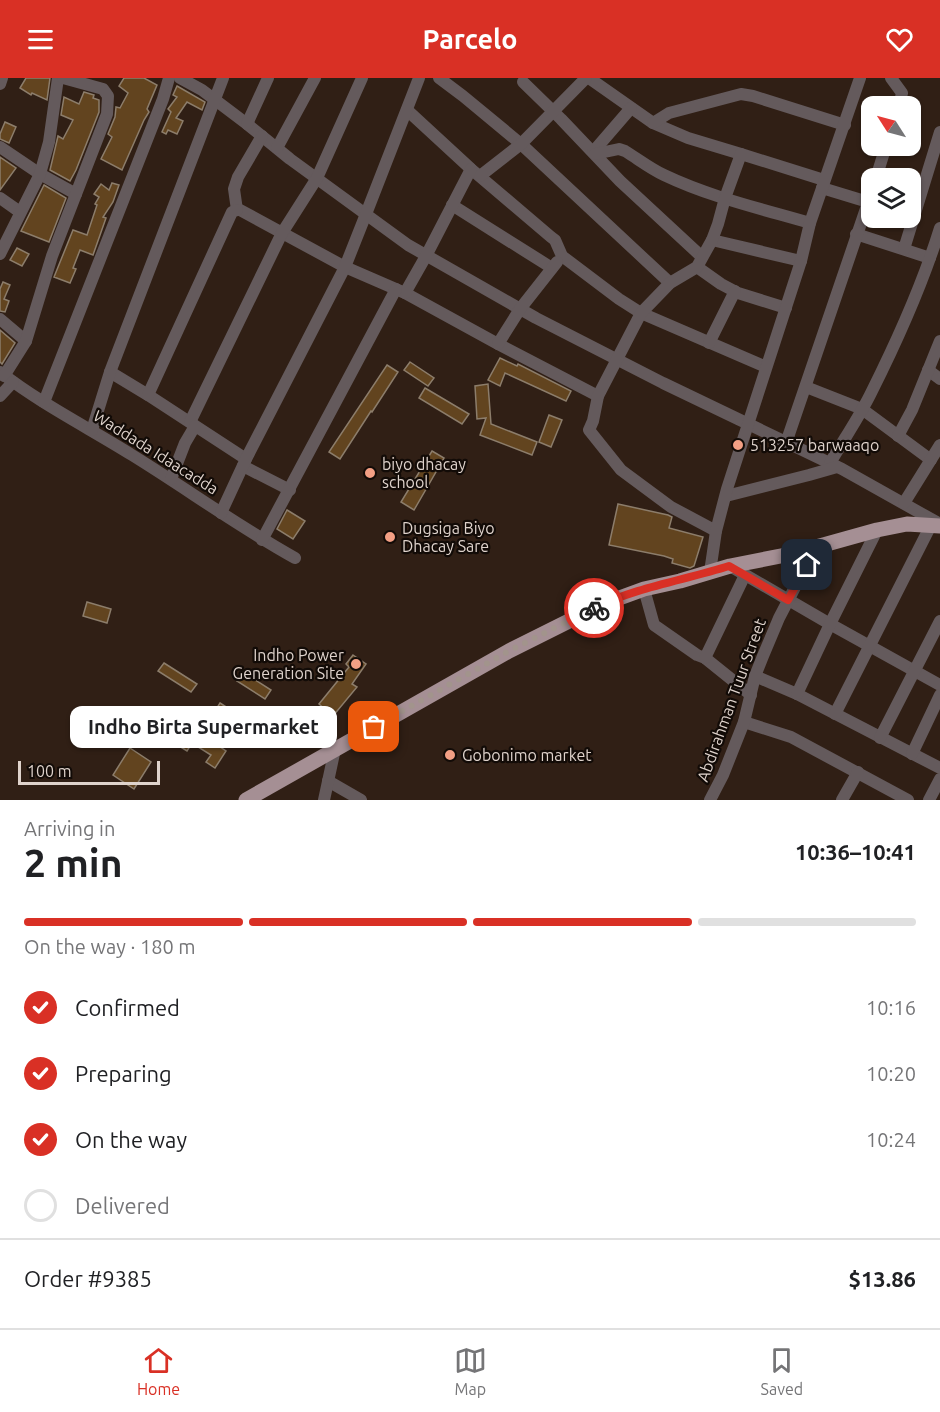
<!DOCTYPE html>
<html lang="en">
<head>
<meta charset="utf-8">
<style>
  body { margin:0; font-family:Ubuntu,sans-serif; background:#f6f6f6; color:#202124; height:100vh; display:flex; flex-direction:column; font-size:22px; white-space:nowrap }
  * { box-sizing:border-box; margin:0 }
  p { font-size:20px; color:#757577 }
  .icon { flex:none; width:33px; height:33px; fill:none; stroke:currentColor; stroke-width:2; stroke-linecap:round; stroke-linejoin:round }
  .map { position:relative; height:722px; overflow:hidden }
  .details { display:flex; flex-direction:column; background:#fff; flex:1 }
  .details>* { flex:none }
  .needle { width:39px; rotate:306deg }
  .controls { position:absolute; left:861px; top:18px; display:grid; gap:12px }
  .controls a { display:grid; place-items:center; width:60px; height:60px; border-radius:12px; background:#fff; box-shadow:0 2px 4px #0004; font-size:30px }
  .scale { position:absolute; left:18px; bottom:15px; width:142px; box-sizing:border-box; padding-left:6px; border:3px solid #dfd3cc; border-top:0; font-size:16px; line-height:21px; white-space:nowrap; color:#dfd3cc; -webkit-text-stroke:4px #120b07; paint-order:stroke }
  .pin { position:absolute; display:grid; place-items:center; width:51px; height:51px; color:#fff; margin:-26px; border-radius:12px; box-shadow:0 3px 9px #0006 }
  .courier { position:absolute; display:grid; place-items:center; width:60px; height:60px; margin:-30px; border:4px solid #d93025; border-radius:50%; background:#fff; color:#222; box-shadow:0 2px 8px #0007 }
  .bubble { position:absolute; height:42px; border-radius:12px; background:#fff; box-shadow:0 2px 4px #0004; font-size:20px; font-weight:700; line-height:42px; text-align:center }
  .overview em { font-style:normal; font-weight:700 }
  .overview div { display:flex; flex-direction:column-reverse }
  .overview { display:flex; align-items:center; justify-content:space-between; height:102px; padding:0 24px }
  h1 { font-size:39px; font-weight:700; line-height:45px }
  .bar { display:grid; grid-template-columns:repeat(4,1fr); gap:9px 6px; align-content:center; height:72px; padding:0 24px }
  .bar i { height:8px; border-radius:4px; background:#e0e0e0 }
  .bar .current { background:#d93025 }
  .bar p { grid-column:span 4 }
  .line { display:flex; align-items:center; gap:15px; padding:0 24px; border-top:2px solid #e0e0e0 }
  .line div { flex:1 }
  ol { padding:0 24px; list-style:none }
  li { display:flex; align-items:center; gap:18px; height:66px }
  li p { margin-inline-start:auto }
  li .icon { padding:6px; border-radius:50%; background:#d93025; color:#fff; stroke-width:4 }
  li:last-child { color:#757577 }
  li i { width:33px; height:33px; border:3px solid #e0e0e0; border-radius:50% }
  header { display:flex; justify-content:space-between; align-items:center; height:78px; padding:0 24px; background:#d93025; color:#fff; font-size:27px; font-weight:700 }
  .menu { display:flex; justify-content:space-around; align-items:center; height:84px; border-top:2px solid #e0e0e0; background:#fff; font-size:16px; color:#757577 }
  .menu a { display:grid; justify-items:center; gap:3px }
  .menu .current { color:#d93025 }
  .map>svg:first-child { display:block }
</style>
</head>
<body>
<header><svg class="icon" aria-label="menu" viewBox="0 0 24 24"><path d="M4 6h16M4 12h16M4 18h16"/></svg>Parcelo<svg class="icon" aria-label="heart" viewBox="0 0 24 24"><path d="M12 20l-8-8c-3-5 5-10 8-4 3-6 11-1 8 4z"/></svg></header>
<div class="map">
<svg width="940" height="722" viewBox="0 0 940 722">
  <rect width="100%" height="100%" fill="#301f15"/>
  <g fill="#62441f" stroke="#8c7d6b" stroke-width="1.5">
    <path d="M26 0H50L47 22 32 15 31 17 20 10Z"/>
    <path d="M124 0H144L157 7 147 31 149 34 144 42 122 92 101 81 112 59 108 56 115 39 116 29 120 30 128 15 119 8Z"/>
    <path d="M177 8 205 24 202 32 187 24 176 40 183 43 177 56 168 52 166 56 162 54 171 34 168 31 177 19 173 17Z"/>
    <path d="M84 14 94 17 93 20 99 22V34L76 92 70 103 50 92 58 58 63 61 73 42 61 37 64 19 79 26Z"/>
    <path d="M5 44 16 49 9 65 0 61V56Z"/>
    <path d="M0 79 16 90 0 112Z"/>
    <path d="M112 105 119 107 113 124 103 139 106 140 93 177 80 172 73 190 76 191 70 205 54 199 73 152 87 157 97 127 95 126 99 119 94 116 101 106 109 112Z"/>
    <path d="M44 107 66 120 49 164 21 153Z"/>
    <path d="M17 170 29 176 22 188 10 182Z"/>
    <path d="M3 204 10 207 4 221 9 223 5 234 0 233V211Z"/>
    <path d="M0 252 15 265 2 286 0 284Z"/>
    <path d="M500 280 517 288 518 286 571 313 566 323 505 295 500 308 488 302Z"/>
    <path d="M410 284 434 300 428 308 404 292Z"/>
    <path d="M387 287 398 294 372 334 371 333 340 381 329 374Z"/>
    <path d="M488 306 491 346 537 364 532 377 480 357 486 340 477 341 475 308Z"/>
    <path d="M425 310 469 336 462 346 419 320Z"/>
    <path d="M549 337 562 342 551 369 539 364Z"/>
    <path d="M432 373 444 380 414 432 401 424Z"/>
    <path d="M618 426 668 437 672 439 669 450 703 459 694 488 690 490 672 485 673 481 664 478 609 467Z"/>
    <path d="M287 432 305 443 293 461 277 451Z"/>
    <path d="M87 524 111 531 107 545 83 538Z"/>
    <path d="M353 577 366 586 352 606 357 609 333 638 319 626 349 589 346 586Z"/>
    <path d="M164 585 197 606 191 614 158 593Z"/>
    <path d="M243 594 271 612 265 621 237 603Z"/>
    <path d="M220 625 263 653 253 669 223 650 213 664 226 673 215 690 206 684 211 677 192 665 187 673 179 668 191 650 200 657Z"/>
    <path d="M149 632 160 639 155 646 165 652 160 660 134 642 139 635 144 639Z"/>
    <path d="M130 670 151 684 134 711 113 697Z"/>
  </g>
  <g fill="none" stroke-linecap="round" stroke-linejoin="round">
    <g stroke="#645a5c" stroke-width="12">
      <path d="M180 0 202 12 247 46 290 81 408 167 536 240 663 305 842 391 940 446"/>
      <path d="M439 0 463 18 521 66 670 205"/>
      <path d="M589 0 653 45 688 60 741 76"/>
      <path d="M891 0 902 15 899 28"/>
      <path d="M523 4 561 41 620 103 702 179"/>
      <path d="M0 6 2 0"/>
      <path d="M407 32 471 91 551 159 555 162 562 178 619 221 641 235 766 289"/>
      <path d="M653 45 669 35 741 16 753 18 845 47"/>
      <path d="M247 46 268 0"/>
      <path d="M0 69 40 96 76 116"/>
      <path d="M277 70 315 0"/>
      <path d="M593 74 631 30"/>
      <path d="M595 76 619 71 625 73C638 81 651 91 664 97 710 119 762 131 810 145"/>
      <path d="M480 98 521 66 586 0"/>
      <path d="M876 100 886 68"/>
      <path d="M822 110 868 124"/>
      <path d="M0 120 20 134"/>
      <path d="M452 127 552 190"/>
      <path d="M237 132H240L345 189 405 215 498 266 598 318"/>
      <path d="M237 132 234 111 238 99 262 58"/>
      <path d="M856 156 930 180"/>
      <path d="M712 162 801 183"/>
      <path d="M904 171 940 54"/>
      <path d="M0 176 40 96 49 64 58 0"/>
      <path d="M697 189 721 206 738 215 786 230"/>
      <path d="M405 215 426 178 471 91"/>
      <path d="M0 241 26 263"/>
      <path d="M709 265 735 213"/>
      <path d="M498 266 520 231 557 184"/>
      <path d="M928 292 940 301"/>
      <path d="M0 294C41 326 89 350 132 377 187 411 239 449 295 480"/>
      <path d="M110 294 148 317 246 381"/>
      <path d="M4 298 26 263 52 178 107 36 108 18 103 11 63 0"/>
      <path d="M806 309 862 331 931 382"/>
      <path d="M148 317 232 134 237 132"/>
      <path d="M0 318 13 304"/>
      <path d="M44 324 163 21 169 0"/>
      <path d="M190 344 282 155 317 100 362 0"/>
      <path d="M92 352 110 294 223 0"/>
      <path d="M898 358 912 332 940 263"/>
      <path d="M786 365 872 113"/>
      <path d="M830 385C844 361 860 338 872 313 898 261 923 205 940 150"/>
      <path d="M243 388 290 412"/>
      <path d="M171 401 185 365 195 348"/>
      <path d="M726 418 809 397 837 389"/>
      <path d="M904 425 940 367"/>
      <path d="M221 435 246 381 345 189 366 136 419 0"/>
      <path d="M716 453 671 429 621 392 589 352 593 343 598 318 641 235 670 205 697 189 712 162 718 146 725 120 741 76 824 102"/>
      <path d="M262 462 396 211"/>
      <path d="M730 488 830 546 940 607"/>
      <path d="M710 494 716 453 727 411 801 183 810 145 860 0"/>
      <path d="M644 511 654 547 697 577 705 580 751 617"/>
      <path d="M705 580 745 497"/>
      <path d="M755 598 797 616 940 690"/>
      <path d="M797 616 830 546 877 452"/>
      <path d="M835 636 931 447"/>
      <path d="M744 644 791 659 908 722"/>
      <path d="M880 660 940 543"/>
      <path d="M912 676 940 617"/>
      <path d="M328 703 361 722"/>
      <path d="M324 722 335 671"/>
      <path d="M710 722 723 697 744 644 755 598 763 578 779 540 816 469"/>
      <path d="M842 722 858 694"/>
      <path d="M929 722 940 701"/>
    </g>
    <path stroke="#a58f94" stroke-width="15" d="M246 722 509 573 603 526 644 511 680 503 730 488 791 476 877 452 907 446 940 448"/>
  </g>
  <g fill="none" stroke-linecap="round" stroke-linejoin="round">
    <path stroke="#a2948c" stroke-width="6" stroke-dasharray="0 10.8" d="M374 649 509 573 594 530"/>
    <path stroke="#d93025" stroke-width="8" d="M594 530C637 509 685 502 729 488L788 522 807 487"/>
  </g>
  <g fill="#f39f84" stroke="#120b07" stroke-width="2">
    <circle cx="738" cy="367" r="6"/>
    <circle cx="370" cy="395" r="6"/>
    <circle cx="390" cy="459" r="6"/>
    <circle cx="356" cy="586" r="6"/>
    <circle cx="450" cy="677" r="6"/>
  </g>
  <g text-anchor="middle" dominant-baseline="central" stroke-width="4.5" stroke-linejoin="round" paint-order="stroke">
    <g font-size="16" fill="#dfd3cc" stroke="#120b07" text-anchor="start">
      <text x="750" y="367">513257 barwaaqo</text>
      <text x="382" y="386">biyo dhacay<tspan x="382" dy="18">school</tspan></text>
      <text x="402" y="450">Dugsiga Biyo<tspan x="402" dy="18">Dhacay Sare</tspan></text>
      <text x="344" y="577" text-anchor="end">Indho Power<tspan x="344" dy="18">Generation Site</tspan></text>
      <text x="462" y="677">Gobonimo market</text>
    </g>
    <g font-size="16" fill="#dfd3cc" stroke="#120b07">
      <text transform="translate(156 374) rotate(32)">Waddada Idaacadda</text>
      <text transform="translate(731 622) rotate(-70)">Abdirahman Tuur Street</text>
    </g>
  </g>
</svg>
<div class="controls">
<a><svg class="needle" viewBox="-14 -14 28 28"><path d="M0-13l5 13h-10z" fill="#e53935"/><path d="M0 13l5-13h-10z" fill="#757577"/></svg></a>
<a><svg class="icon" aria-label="layers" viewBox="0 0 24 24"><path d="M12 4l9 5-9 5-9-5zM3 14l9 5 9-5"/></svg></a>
</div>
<div class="scale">100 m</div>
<div class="pin" style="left:374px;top:649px;background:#ea580c"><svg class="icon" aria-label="bag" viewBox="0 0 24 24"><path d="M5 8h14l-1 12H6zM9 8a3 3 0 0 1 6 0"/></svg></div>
<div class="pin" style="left:807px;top:487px;background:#1f2937"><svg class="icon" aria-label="home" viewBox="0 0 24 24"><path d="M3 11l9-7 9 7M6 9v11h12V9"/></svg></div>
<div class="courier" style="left:594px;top:530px"><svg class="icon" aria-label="bike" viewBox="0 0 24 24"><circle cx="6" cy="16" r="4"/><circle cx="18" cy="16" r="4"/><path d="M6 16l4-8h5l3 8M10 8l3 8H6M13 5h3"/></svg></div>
<div class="bubble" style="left:70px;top:628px;width:267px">Indho Birta Supermarket</div>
</div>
<section class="details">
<div class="overview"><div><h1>2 min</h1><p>Arriving in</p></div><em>10:36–10:41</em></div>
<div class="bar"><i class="current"></i><i class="current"></i><i class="current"></i><i></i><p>On the way · 180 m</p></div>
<ol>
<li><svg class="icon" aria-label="check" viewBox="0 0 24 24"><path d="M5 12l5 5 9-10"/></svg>Confirmed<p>10:16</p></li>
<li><svg class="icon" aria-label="check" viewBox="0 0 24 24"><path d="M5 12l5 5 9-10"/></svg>Preparing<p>10:20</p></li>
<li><svg class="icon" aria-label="check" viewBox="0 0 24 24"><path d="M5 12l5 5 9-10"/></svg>On the way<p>10:24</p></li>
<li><i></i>Delivered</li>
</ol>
<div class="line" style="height:78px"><div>Order #9385</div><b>$13.86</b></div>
</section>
<nav class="menu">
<a class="current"><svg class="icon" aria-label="home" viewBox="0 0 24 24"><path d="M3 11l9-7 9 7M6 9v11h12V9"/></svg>Home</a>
<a><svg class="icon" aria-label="map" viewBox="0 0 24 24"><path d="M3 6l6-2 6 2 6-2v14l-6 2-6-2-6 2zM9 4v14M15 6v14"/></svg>Map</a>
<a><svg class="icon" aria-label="saved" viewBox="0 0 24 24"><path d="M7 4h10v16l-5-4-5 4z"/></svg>Saved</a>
</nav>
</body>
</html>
